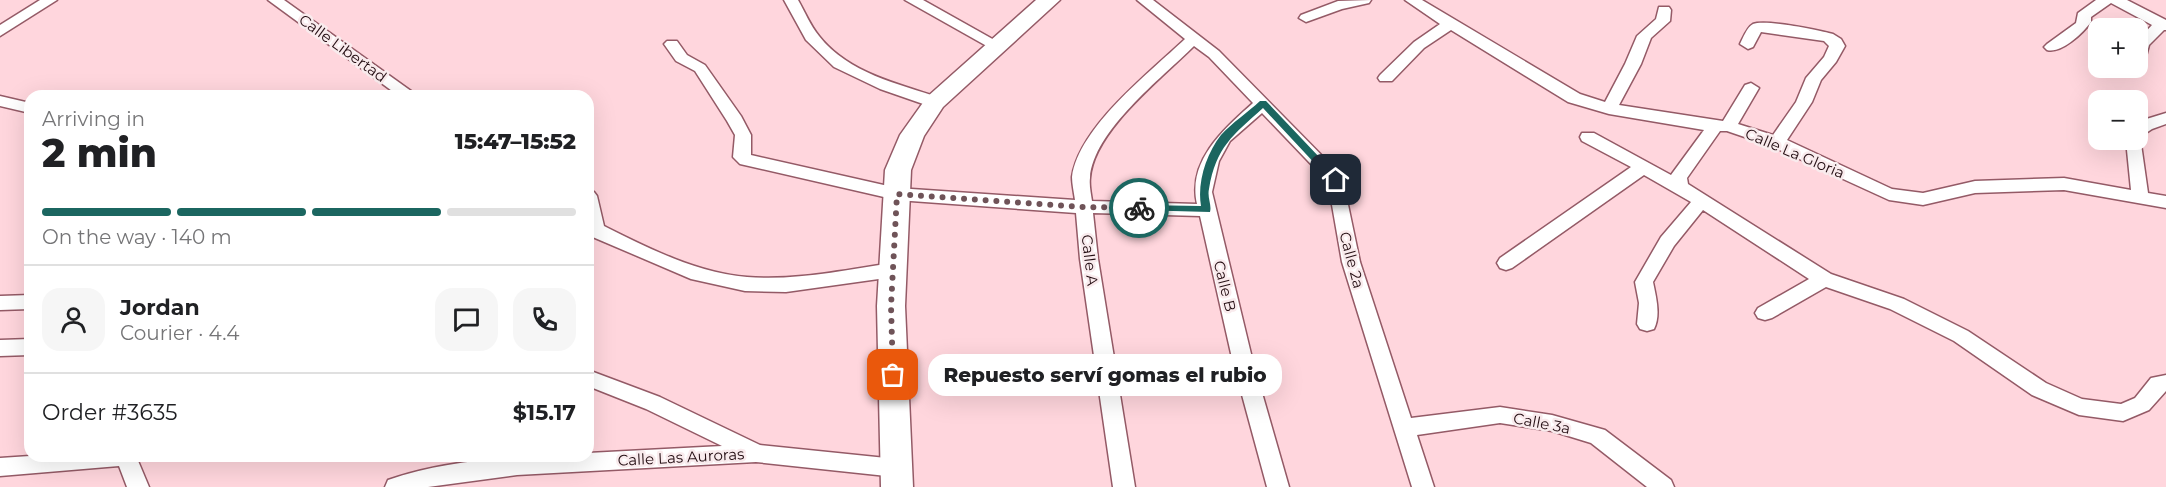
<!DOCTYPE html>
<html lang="en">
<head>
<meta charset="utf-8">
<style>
  body { margin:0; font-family:Montserrat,sans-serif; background:#f6f6f6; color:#202124; height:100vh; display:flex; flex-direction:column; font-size:22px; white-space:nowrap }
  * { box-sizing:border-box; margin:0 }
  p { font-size:20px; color:#757577 }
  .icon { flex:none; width:33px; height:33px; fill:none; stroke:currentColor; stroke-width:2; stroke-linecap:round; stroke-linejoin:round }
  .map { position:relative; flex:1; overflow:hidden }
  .details { position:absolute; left:24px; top:90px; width:570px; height:372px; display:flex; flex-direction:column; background:#fff; border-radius:18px; box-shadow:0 6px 24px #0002 }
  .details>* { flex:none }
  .buttons { position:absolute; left:2088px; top:18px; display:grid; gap:12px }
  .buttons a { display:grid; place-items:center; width:60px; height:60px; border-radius:12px; background:#fff; box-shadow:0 6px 24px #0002; font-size:30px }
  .pin { position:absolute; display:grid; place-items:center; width:51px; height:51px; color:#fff; margin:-26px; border-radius:12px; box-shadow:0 3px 9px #0006 }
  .courier { position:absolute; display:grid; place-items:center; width:60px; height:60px; margin:-30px; border:4px solid #1b6660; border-radius:50%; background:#fff; color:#222; box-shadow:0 2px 8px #0007 }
  .bubble { position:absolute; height:42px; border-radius:18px; background:#fff; box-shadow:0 6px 24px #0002; font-size:20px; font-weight:800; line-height:42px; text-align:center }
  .headline em { font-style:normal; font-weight:800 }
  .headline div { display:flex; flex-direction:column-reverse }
  .headline { display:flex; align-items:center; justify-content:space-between; height:102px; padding:0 18px }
  h1 { font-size:39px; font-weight:800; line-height:45px }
  .bar { display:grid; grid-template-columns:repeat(4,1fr); gap:9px 6px; align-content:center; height:72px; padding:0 18px }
  .bar i { height:8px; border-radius:4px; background:#e0e0e0 }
  .bar .selected { background:#1b6660 }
  .bar p { grid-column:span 4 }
  .line { display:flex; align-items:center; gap:15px; padding:0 18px; border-top:2px solid #e0e0e0 }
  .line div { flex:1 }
  .round { display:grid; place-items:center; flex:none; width:63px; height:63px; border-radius:18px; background:#f6f6f6 }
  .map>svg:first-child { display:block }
</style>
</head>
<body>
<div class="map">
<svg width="2166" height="487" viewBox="0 0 2166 487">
  <rect width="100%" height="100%" fill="#ffd6dd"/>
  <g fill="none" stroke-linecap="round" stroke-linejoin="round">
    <g stroke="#945a66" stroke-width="3">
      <g id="minor">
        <path d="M40 0H57L0 36V25Z"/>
        <path d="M268 0H284L418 96H399Z"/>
        <path d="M784 0H798C805 12 810 25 819 36 848 73 898 84 941 98L943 102 941 106H929L880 89 834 67 806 40Z"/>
        <path d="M905 0H923L1005 46 997 51 992 49Z"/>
        <path d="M1137 0H1153L1219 51 1342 176 1360 262 1411 418 1500 407 1552 415 1605 430 1671 480 1674 487H1647L1591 443 1552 431 1500 423 1417 435 1434 487H1412L1342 262 1328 182 1262 113 1230 141 1219 161 1212 192 1252 358 1289 487H1267L1232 358 1200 216 1093 213 1098 259 1135 487H1113L1080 259 1076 213 897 200 740 164 733 157 735 135 727 121 695 71 676 61 664 44 667 41H677L687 55 705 65 741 116 751 135V155L897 188 1075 200C1074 193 1072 184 1072 177 1079 127 1149 73 1185 39ZM1194 46 1209 57 1253 103C1224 129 1187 161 1197 204L1092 201C1091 194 1089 185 1090 178 1093 131 1162 78 1194 46Z"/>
        <path d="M1371 0 1369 3 1342 9 1306 22 1299 18 1301 15 1338 1Z"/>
        <path d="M1405 0H1422L1580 94 1605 102 1625 64 1637 36 1656 19 1659 7H1669L1671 10 1670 21 1651 38 1641 64 1619 105 1723 121 1745 85 1751 83 1759 88 1738 124 1773 135 1796 102 1806 78 1824 57 1829 46 1824 41 1761 32 1753 47 1748 49 1740 44C1743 38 1747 27 1753 24 1765 19 1819 30 1833 34L1841 39 1845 46 1836 62 1821 80 1812 102 1787 140 1892 189 1923 193 1975 181 2064 178 2131 190 2126 140H2138V124L2140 121 2166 113V124L2152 129 2140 137 2148 193 2166 196V208L2064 190 1975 193 1923 205 1889 200 1771 146 1727 131H1720L1687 178 1688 184 1831 274 1904 299 1968 331 2046 383 2082 399 2121 404 2135 398 2151 378 2166 375V391L2149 410 2123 421 2079 415 2032 395 1954 341 1890 309 1826 287 1772 318 1765 320 1758 318 1755 313 1758 308 1809 279 1703 210 1674 246 1653 282C1656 297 1661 315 1654 329L1647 331 1640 329 1637 324 1639 303 1635 282 1661 237 1691 202 1644 175 1512 268 1506 270 1500 268 1497 263 1500 258 1631 167 1582 141 1580 137 1582 133H1594L1671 175 1704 130 1609 114 1568 102 1451 30 1424 48 1392 81H1380L1378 78 1380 75 1414 42 1440 24Z"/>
        <path d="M2096 0H2127L2166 20V30H2164L2149 45 2145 60 2138 61V40L2152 25 2111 3 2091 17V22C2083 33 2061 54 2047 50L2044 47 2047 44 2076 23 2078 13Z"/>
        <path d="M0 96 30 103V113L0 106Z"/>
        <path d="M588 190 594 192 597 196 604 226C648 248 697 273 747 277 795 281 845 270 893 263L900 265 902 270 900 275 893 277 786 292 745 291 691 279 588 235Z"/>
        <path d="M30 295V309L0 310V296Z"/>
        <path d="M30 339V355L0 356V340Z"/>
        <path d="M588 370 660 397 760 445 896 459 904 462 907 468 904 474 896 477 756 462 517 475 428 487H385L388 480C451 458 522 456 588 456V453L722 446 646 409 588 386Z"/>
        <path d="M30 456H136L149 487H127L119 466 0 476V458Z"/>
      </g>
    </g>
    <g stroke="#945a66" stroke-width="3">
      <path id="primary" d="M1036 0H1060L943 107 924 136 911 170 905 306 913 487H881L877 306 885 170 900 135 927 97Z"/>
    </g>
    <use href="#minor" fill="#fff" fill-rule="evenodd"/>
    <use href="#primary" fill="#fff" fill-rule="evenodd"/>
  </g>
  <path fill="#1b6660" d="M1260 101H1266L1339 178V183H1333L1263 108C1233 135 1216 147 1209 189 1207 197 1212 205 1210 212L1136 210 1135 208 1139 205 1201 206C1197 183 1206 154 1221 135 1232 123 1248 112 1260 101Z"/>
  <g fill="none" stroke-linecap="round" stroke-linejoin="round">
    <path stroke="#6f5358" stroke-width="6" stroke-dasharray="0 10.8" d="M893 375 891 306 897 194 1084 207 1139 208"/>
  </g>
  <g text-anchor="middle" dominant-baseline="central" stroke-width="5" stroke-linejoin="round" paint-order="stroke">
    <g font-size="15" fill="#220c11" stroke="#f9ebed">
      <text transform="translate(343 48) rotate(36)">Calle Libertad</text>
      <text transform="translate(1795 153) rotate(23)">Calle La Gloria</text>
      <text transform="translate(1090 260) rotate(83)">Calle A</text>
      <text transform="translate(1352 260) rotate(75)">Calle 2a</text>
      <text transform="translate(1225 286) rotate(76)">Calle B</text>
      <text transform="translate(1542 423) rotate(11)">Calle 3a</text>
      <text transform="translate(681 457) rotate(-3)">Calle Las Auroras</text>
    </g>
  </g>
</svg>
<div class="buttons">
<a>+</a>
<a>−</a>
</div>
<div class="pin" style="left:893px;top:375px;background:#ea580c"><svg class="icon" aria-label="bag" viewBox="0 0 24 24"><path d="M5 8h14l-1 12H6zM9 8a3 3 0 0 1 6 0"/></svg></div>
<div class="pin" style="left:1336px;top:180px;background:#1f2937"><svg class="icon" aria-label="home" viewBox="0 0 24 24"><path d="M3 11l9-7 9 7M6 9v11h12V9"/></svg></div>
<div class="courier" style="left:1139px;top:208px"><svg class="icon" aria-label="bike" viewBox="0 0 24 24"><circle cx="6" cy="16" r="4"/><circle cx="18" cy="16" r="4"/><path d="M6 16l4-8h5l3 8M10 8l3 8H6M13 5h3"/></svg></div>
<div class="bubble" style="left:928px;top:354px;width:354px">Repuesto serví gomas el rubio</div>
<section class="details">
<div class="headline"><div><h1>2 min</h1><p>Arriving in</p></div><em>15:47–15:52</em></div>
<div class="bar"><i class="selected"></i><i class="selected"></i><i class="selected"></i><i></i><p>On the way · 140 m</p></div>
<div class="line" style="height:108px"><a class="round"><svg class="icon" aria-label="person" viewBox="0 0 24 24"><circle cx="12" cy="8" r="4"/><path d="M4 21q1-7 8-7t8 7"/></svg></a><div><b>Jordan</b><p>Courier · 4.4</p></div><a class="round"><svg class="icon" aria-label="chat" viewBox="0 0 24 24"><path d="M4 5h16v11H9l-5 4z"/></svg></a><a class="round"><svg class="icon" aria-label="phone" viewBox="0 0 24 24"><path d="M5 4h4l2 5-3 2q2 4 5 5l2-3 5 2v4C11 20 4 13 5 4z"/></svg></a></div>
<div class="line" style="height:78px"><div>Order #3635</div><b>$15.17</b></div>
</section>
</div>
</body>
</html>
